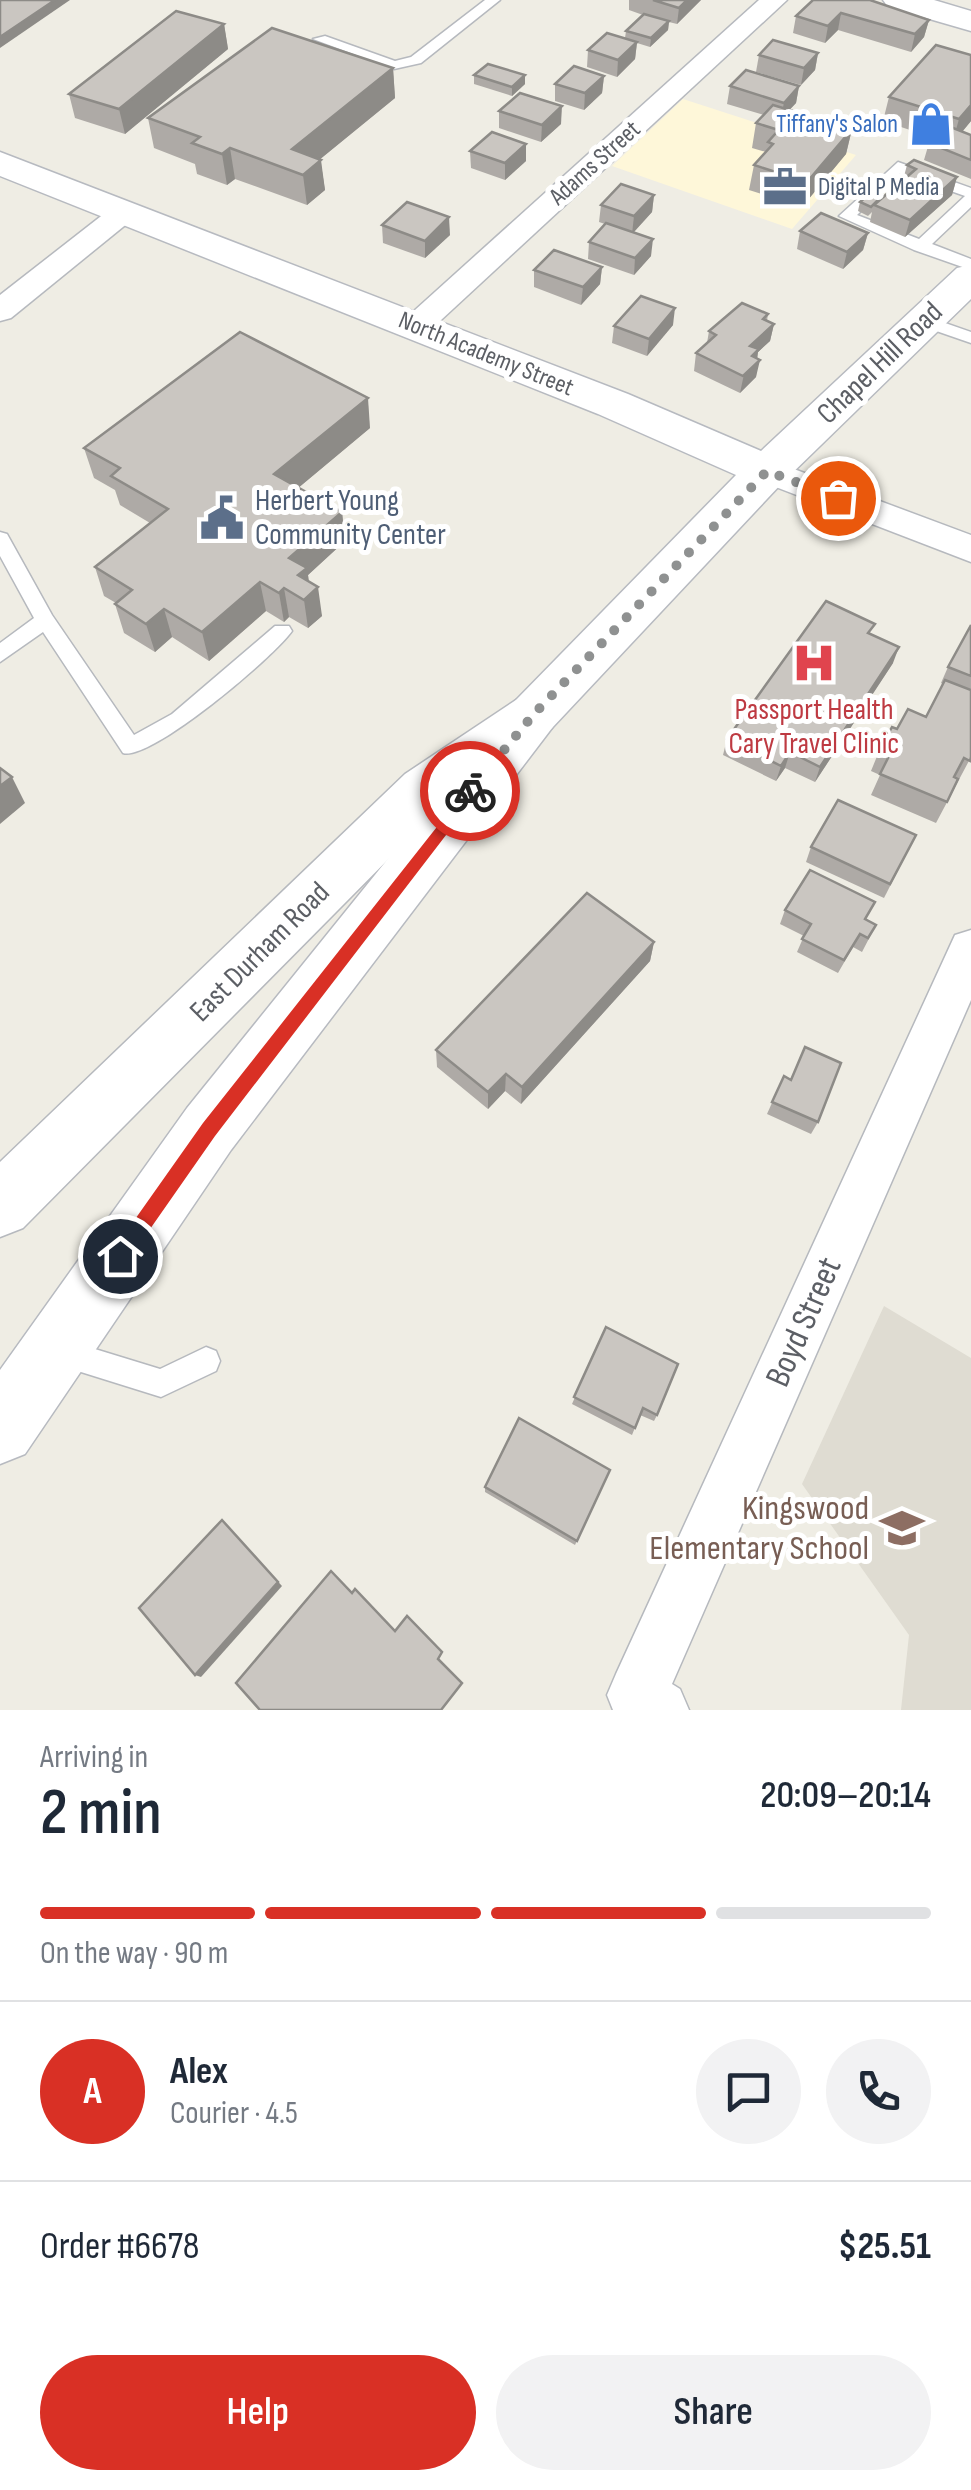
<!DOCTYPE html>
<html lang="en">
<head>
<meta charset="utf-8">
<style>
  body { margin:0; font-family:"Sofia Sans Condensed",sans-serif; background:#f2f2f3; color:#1f2937; height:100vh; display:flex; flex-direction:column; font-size:38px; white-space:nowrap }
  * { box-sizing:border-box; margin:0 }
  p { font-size:32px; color:#747a83 }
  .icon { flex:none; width:55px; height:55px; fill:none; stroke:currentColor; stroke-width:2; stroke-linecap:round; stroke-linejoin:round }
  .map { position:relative; height:1710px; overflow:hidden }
  .drawer { display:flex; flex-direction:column; background:#fff; flex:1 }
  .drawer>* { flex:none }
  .pin { position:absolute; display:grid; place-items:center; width:85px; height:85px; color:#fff; margin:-42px; border:5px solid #fff; border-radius:50%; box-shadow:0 2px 10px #0007 }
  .courier { position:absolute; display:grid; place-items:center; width:100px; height:100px; margin:-50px; border:8px solid #d93025; border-radius:50%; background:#fff; color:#222; box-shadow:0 2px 12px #0007 }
  .head em { font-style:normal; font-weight:600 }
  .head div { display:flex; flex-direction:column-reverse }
  .head { display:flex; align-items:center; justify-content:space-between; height:170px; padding:0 40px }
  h1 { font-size:65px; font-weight:600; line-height:75px }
  .bar { display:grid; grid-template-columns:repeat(4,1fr); gap:15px 10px; align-content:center; height:120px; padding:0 40px }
  .bar i { height:12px; border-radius:8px; background:#e0e1e3 }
  .bar .active { background:#d93025 }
  .bar p { grid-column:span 4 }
  .line { display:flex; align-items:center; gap:25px; padding:0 40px; border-top:2px solid #e0e1e3 }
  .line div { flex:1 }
  .round { display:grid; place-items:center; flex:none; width:105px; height:105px; border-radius:52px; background:#f2f2f3 }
  .button { display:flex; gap:20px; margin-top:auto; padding:20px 40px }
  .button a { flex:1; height:115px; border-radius:60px; background:#d93025; color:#fff; font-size:40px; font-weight:600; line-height:115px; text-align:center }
  .button a+a { background:#f2f2f3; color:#1f2937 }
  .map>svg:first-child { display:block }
</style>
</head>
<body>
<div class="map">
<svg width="971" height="1710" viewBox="0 0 971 1710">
  <rect width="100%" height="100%" fill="#efede4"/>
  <path fill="#fef7d9" d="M683 99 856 155 792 229 612 166Z"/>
  <path fill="#dfdcd2" d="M884 1306 971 1358V1710H901L909 1635 802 1484Z"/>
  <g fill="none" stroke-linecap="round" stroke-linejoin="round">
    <g stroke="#b6b9be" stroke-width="3">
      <g id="service">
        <path d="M485 0H500L421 63 394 69 313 39 325 36 395 61 411 57Z"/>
        <path d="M898 162 971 188V207L932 244 971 259V270L914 250 839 216ZM900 173 965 196 919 239 857 215Z"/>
        <path d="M925 316 971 332V343L919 325V317Z"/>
        <path d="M0 532 7 534 52 615 134 735 172 714 275 626H289L292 631C275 656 150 762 123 753L43 632 0 662V643L34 618 0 556Z"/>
        <path d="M59 1338 160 1369 206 1347 216 1351 220 1361 216 1371 161 1397 49 1362 45 1352 49 1342Z"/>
      </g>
    </g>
    <g stroke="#b6b9be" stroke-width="3">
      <g id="minor">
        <path d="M759 0H787L427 333H405L400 326 405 319Z"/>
        <path d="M124 203 139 212 134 218 11 318 0 321V295L114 206Z"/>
        <path d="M767 459 971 535V562L755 479 750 471 755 463Z"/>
        <path d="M971 930V1000L672 1684 680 1689 689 1710H613L607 1695 616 1674 955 935Z"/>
      </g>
    </g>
    <g stroke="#b6b9be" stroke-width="3">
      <path id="tertiary" d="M534 694 552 700 560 714 552 728 443 804 23 1228 0 1237V1162L405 774 516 700Z"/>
    </g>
    <g stroke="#b7bac0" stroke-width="3">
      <g id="secondary">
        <path d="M883 0H934L971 11V31L888 7Z"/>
        <path d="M0 152 628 394 761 451 957 268 971 265V299L783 482 552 728 231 1150 25 1454 0 1464V1370L187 1108 516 700 736 475 598 414 0 176Z"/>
      </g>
    </g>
    <use href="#service" fill="#fff" fill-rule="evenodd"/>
    <use href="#minor" fill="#fff" fill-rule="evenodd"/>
    <use href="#tertiary" fill="#fff" fill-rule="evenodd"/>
    <use href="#secondary" fill="#fff" fill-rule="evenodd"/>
  </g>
  <g fill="#aeaaa6">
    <path d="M629 0H701L677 24 669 22 668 30 650 47 637 43 635 59 617 77 587 67 588 50 625 38 626 31 643 15 629 10Z"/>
    <path d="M813 0 929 20 924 37 911 52 838 30 825 43 793 33 796 16Z"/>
    <path d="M224 24 228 49 125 134 75 118 69 94Z"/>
    <path d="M818 53 815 70 801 85 756 72 759 55Z"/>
    <path d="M971 55V121L962 132 971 135V179L924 160 929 143 934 138 883 121 889 97Z"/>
    <path d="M393 68 395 98 320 159 325 190 307 205 235 179 227 185 197 174 195 164 154 148 148 118Z"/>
    <path d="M474 75H525V84L512 96 474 84Z"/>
    <path d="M604 76 602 93 584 110 555 101V84Z"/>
    <path d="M730 86H799L796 103 789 110 852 129 846 154 802 207 749 190 754 165 766 152 752 148 756 123 764 115 727 104Z"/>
    <path d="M499 111 561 124 541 142 499 128Z"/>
    <path d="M470 151 526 161 505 180 471 168Z"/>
    <path d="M907 165 957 177 952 195 905 237 870 222 872 212 868 216 858 211 860 202 879 201 903 180Z"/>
    <path d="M654 195 652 212 634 232 651 256 634 275 588 259 589 242 605 224 599 222 601 205Z"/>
    <path d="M382 225 450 235 425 258 383 243Z"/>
    <path d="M800 231 868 233 863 250 843 269 797 249Z"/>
    <path d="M602 267 600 284 581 305 534 287V270Z"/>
    <path d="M768 314 767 321 774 324 770 341 758 352 756 377 740 393 694 371 696 353 707 343 709 331Z"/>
    <path d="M673 325 647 356 612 343 614 326Z"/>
    <path d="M370 428 298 488 342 512 345 541 308 575 309 582 322 616 308 628 289 617 284 622 266 611 209 661 172 637 155 652 124 633 115 604 116 603 104 596 95 567 150 523 120 505 115 490 94 478 84 448Z"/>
    <path d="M971 625V757L936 823 871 795 880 775 871 771 880 749 897 729 926 717 943 684 941 683 948 667Z"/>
    <path d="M872 635 893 663 815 782 785 768 776 781 723 755 727 739Z"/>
    <path d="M916 835 884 898 806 862 811 847Z"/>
    <path d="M785 910 866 920 876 925 862 952 853 947 838 973 797 952 804 936 780 924Z"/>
    <path d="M654 942 650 961 521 1104 505 1091 488 1109 437 1067 436 1050Z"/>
    <path d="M784 1076 818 1122 811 1134 767 1114Z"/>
    <path d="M606 1327 657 1415 654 1421 640 1415 632 1435 572 1404Z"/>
    <path d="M610 1470 575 1545 485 1492V1487Z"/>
  </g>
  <g fill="#8d8b87">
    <path d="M55 0H70L0 48V37Z"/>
    <path d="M687 0H701L677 24 679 8Z"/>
    <path d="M841 13 838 30 825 43 828 26Z"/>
    <path d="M929 20 924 37 911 52 915 34Z"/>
    <path d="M669 21 668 30 650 47 651 38Z"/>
    <path d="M224 24 228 49 125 134 119 109Z"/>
    <path d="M637 42 635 59 617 77 618 60Z"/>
    <path d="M818 53 815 70 801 85 804 68Z"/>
    <path d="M393 68 395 98 302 174 292 149Z"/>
    <path d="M525 75V84L512 96V87Z"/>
    <path d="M604 76 602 93 584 110 585 93Z"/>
    <path d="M799 86 796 103 780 120 784 103Z"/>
    <path d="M971 105V121L952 144 959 119Z"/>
    <path d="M562 106 561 124 541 142 542 125Z"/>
    <path d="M852 129 846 154 802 207 807 182Z"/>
    <path d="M526 144V161L505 180V163Z"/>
    <path d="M230 148 235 179 227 185 222 154Z"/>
    <path d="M321 160 325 190 307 205 303 175Z"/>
    <path d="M957 177 952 195 905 237 910 220Z"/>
    <path d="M654 195 652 212 632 234 634 216Z"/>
    <path d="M449 217 450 235 425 258V241Z"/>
    <path d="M868 233 863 250 843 269 847 252Z"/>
    <path d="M653 239 651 256 634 275 635 258Z"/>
    <path d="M602 267 600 284 581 305 583 287Z"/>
    <path d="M675 308 673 325 647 356 649 339Z"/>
    <path d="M774 324 770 341 758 352 756 363 760 360 756 377 740 393 750 346Z"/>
    <path d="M368 398 370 428 279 504 274 474Z"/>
    <path d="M342 512 345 541 308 575 310 594 318 587 322 616 308 628 304 600 289 558Z"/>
    <path d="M260 582 266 611 209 661 202 632Z"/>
    <path d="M284 588 289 617 284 622 279 593Z"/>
    <path d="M164 609 172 637 155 652 146 624Z"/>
    <path d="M899 647 893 663 815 782 820 767Z"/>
    <path d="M790 752 785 768 776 781 781 766Z"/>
    <path d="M12 777 25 803 0 824V786Z"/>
    <path d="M654 942 650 961 521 1104 522 1087Z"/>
    <path d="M506 1074 505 1091 488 1109V1092Z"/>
    <path d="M222 1520 282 1586 201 1677 195 1675Z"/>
  </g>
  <g fill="#cac6c1" stroke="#8d8b87" stroke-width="2.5">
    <path d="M0 0H55L0 37Z"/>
    <path d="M653 0H687L679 8Z"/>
    <path d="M813 0H870L929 20 915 34 841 13 828 26 796 16Z"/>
    <path d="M176 11 224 24 119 109 69 94Z"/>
    <path d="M644 14 669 21 651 38 626 31Z"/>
    <path d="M272 28 393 68 292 149 321 160 303 175 230 148 222 154 192 143 200 137 148 118Z"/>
    <path d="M607 33 637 42 618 60 588 50Z"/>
    <path d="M773 40 818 53 804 68 759 55Z"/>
    <path d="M936 45 971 55V105L959 119 889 97Z"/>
    <path d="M488 64 525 75 512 87 474 75Z"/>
    <path d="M574 66 604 76 585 93 555 84Z"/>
    <path d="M746 70 799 86 784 103 730 86Z"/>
    <path d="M520 93 562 106 542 125 499 111Z"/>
    <path d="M773 105 852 129 807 182 754 165 773 144 768 142 776 133 785 132 756 123Z"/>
    <path d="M948 126 971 135V160L929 143Z"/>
    <path d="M492 132 526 144 505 163 470 151Z"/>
    <path d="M914 160 957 177 910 220 874 205 916 169 907 165Z"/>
    <path d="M621 184 654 195 634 216 601 205Z"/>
    <path d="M868 195 879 199 871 207 860 202Z"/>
    <path d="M407 202 449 217 425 241 382 225Z"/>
    <path d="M821 213 868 233 847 252 800 231Z"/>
    <path d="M606 223 653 239 635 258 589 242Z"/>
    <path d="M554 250 602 267 583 287 534 270Z"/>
    <path d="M641 296 675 308 649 339 614 326Z"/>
    <path d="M742 303 768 314 763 319 774 324 750 346 759 349 752 356 760 360 743 376 696 353 716 335 709 331Z"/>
    <path d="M240 332 368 398 274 474 342 512 289 558 307 568 298 575 318 587 304 600 284 588 279 593 260 582 202 632 164 609 146 624 115 604 132 590 95 567 168 509 111 476 120 468 84 448Z"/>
    <path d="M826 601 875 624 868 633 899 647 820 767 790 752 781 766 727 739Z"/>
    <path d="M971 625V676L948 667Z"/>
    <path d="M945 680 971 690V757L970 761 964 758 954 777 958 779 947 802 880 774 890 754 880 749 892 727 897 729 908 709 926 717Z"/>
    <path d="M0 768 12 777 0 786Z"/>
    <path d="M838 800 916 835 890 884 811 847Z"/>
    <path d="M810 870 875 902 865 919 876 925 868 938 860 934 844 960 802 939 811 924 785 910Z"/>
    <path d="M587 893 654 942 522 1087 506 1074 488 1092 436 1050Z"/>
    <path d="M805 1047 841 1063 818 1122 772 1102 784 1076 791 1080Z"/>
    <path d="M606 1327 678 1364 657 1415 643 1408 635 1428 574 1397Z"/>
    <path d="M519 1418 610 1470 577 1541 485 1487Z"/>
    <path d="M222 1520 278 1582 195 1675 139 1608Z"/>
    <path d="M331 1571 352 1593 355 1589 395 1631 407 1616 442 1652 438 1659 462 1683 441 1710H260L236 1683Z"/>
  </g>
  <path fill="#d93025" d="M470 785 476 787V796L215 1136 127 1262H114V1249L203 1123Z"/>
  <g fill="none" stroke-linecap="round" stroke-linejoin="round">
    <path stroke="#8f9191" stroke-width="10" stroke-dasharray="0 18" d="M470 791 534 714 767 471 838 498"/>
  </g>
  <defs>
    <g id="shop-bare" transform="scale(3.45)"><path d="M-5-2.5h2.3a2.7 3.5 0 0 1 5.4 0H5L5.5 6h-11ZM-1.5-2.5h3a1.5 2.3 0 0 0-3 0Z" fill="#3f7fe0" stroke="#fff" stroke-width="2.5" paint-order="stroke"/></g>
    <g id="office-bare" transform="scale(3.45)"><path d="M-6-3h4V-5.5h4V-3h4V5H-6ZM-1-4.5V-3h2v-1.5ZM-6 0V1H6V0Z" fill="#5c6f8a" stroke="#fff" stroke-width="2.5" paint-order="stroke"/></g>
    <g id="civic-bare" transform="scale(3.45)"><path d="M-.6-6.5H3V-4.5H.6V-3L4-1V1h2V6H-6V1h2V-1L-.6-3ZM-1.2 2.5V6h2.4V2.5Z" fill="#5c6f8a" stroke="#fff" stroke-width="2.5" paint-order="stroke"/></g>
    <g id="hospital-bare" transform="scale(3.45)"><path d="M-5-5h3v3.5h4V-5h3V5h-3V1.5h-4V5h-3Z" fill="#e0444e" stroke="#fff" stroke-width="2.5" paint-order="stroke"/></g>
    <g id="school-bare" transform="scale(3.45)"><path d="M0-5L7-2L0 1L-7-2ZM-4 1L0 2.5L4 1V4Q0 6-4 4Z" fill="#8d6e63" stroke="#fff" stroke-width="2.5" paint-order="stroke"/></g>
  </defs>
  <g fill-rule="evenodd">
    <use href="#shop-bare" x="931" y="124"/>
    <use href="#office-bare" x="785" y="187"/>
    <use href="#civic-bare" x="222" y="518"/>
    <use href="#hospital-bare" x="814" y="663"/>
    <use href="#school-bare" x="902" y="1528"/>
  </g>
  <g text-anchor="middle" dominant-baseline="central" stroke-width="10" stroke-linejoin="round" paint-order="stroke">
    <g font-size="25" fill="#366cbe" stroke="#fff" text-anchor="end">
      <text x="898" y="124">Tiffany's Salon</text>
    </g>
    <g font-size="25" fill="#5c5f65" stroke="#fff">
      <text transform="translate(595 163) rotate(-42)">Adams Street</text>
      <text transform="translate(486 354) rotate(22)">North Academy Street</text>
    </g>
    <g font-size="25" fill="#4e5e75" stroke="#fff" text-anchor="start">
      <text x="818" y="187">Digital P Media</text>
    </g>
    <g font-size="30" fill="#5c5f65" stroke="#fff">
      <text transform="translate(880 363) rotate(-44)">Chapel Hill Road</text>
      <text transform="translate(260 952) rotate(-45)">East Durham Road</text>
    </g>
    <g font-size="30" fill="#4e5e75" stroke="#fff" text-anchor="start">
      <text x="255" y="501">Herbert Young<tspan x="255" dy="34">Community Center</tspan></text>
    </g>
    <g font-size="30" fill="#be3a42" stroke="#fff">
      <text x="814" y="710">Passport Health<tspan x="814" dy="34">Cary Travel Clinic</tspan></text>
    </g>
    <g font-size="35" fill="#5c5f65" stroke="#fff">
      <text transform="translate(804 1322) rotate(-66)">Boyd Street</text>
    </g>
    <g font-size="35" fill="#785e54" stroke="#fff" text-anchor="end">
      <text x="869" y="1508">Kingswood<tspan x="869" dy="40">Elementary School</tspan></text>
    </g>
  </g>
</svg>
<div class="pin" style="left:838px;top:498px;background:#ea580c"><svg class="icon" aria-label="bag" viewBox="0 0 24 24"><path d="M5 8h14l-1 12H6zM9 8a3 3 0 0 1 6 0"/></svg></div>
<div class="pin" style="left:120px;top:1256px;background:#1f2937"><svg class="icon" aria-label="home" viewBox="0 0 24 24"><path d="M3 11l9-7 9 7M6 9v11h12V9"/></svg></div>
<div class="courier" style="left:470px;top:791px"><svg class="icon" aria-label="bike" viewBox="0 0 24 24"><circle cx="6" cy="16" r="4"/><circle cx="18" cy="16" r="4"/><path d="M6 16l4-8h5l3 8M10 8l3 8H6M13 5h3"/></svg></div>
</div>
<section class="drawer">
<div class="head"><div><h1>2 min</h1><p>Arriving in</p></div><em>20:09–20:14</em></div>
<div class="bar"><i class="active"></i><i class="active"></i><i class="active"></i><i></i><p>On the way · 90 m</p></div>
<div class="line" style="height:180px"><b class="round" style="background:#d93025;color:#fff">A</b><div><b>Alex</b><p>Courier · 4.5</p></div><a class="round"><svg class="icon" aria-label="chat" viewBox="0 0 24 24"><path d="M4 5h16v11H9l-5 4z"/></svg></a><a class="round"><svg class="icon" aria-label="phone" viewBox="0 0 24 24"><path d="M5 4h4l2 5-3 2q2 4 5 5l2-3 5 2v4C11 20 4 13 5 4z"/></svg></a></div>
<div class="line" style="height:130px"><div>Order #6678</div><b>$25.51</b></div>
<div class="button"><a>Help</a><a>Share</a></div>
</section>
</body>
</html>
